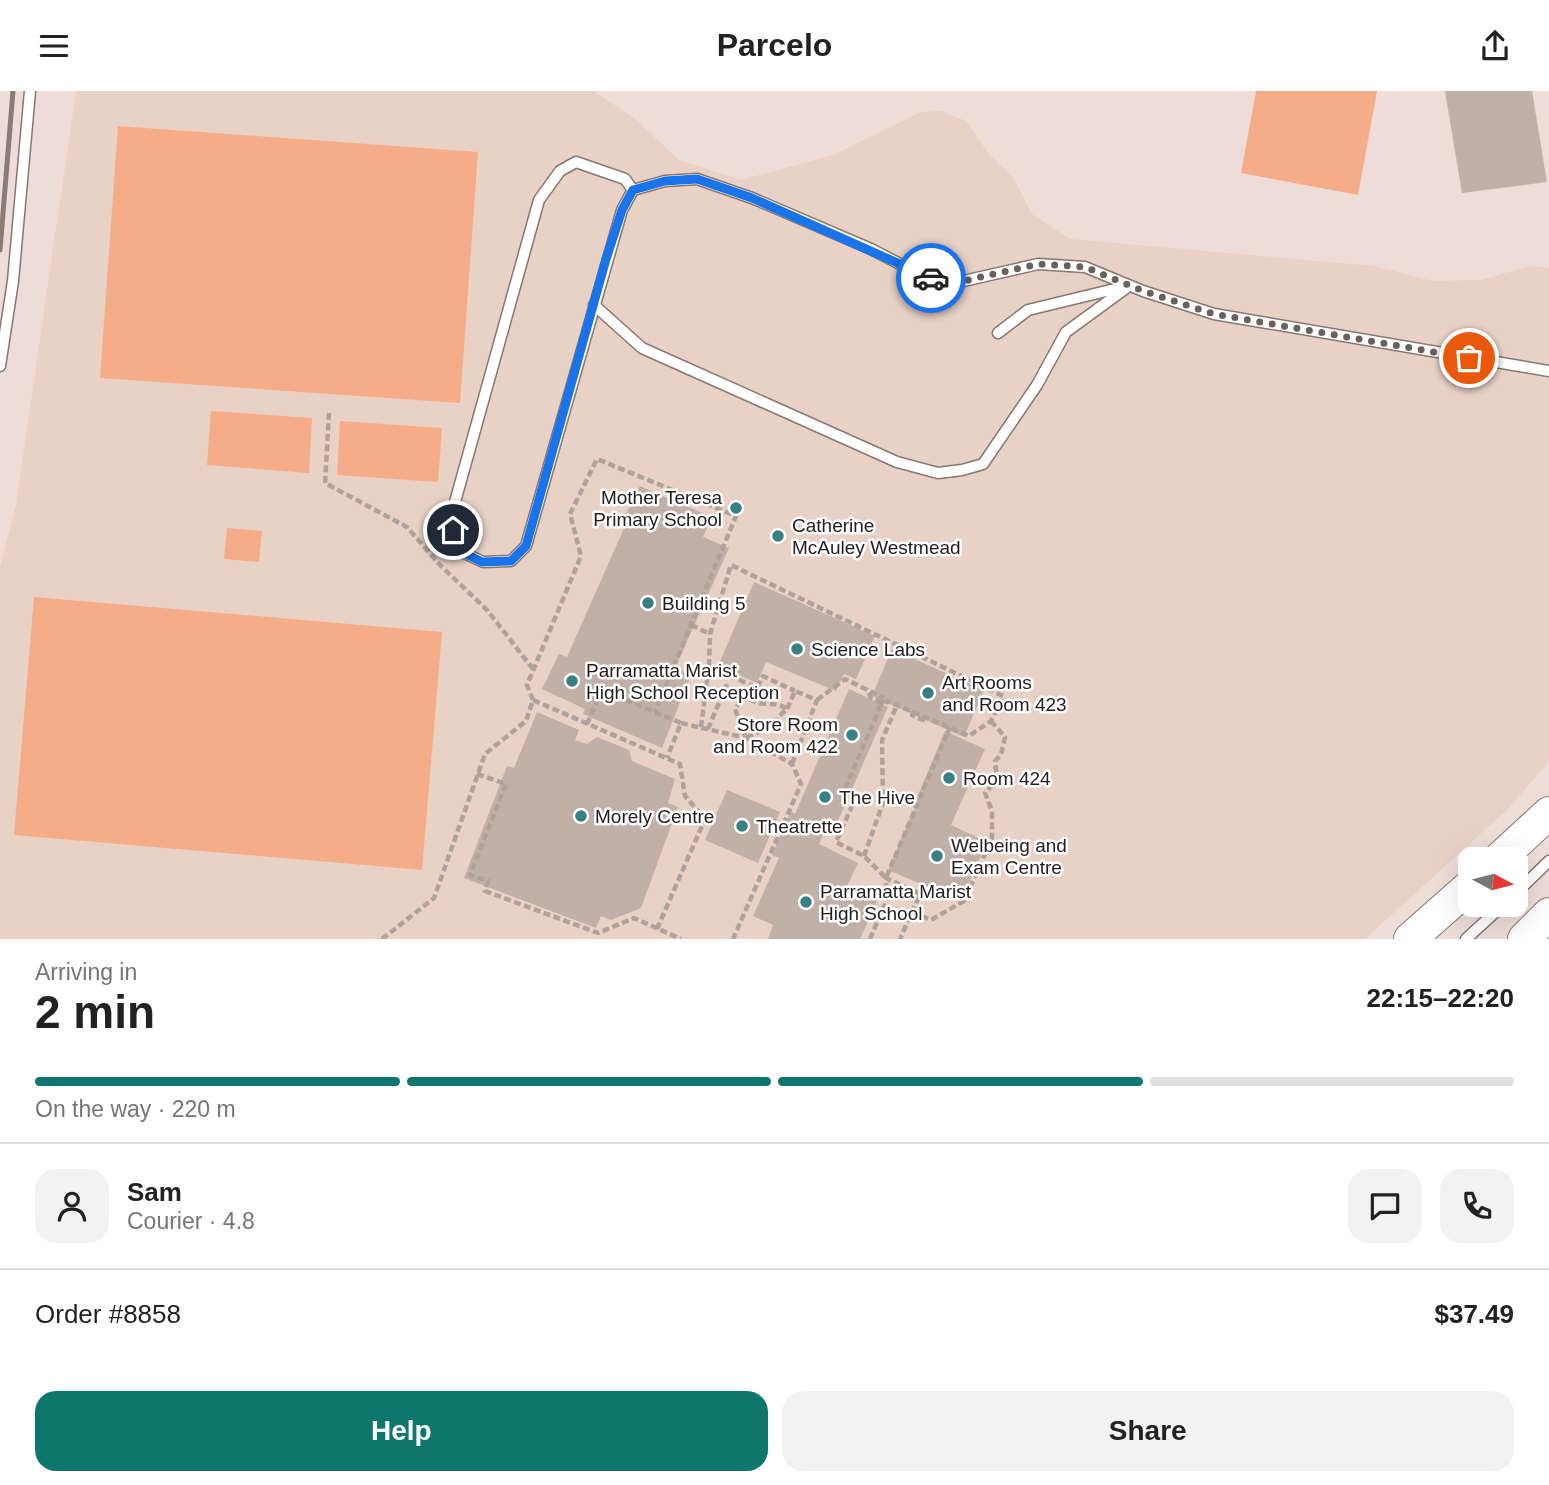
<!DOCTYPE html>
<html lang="en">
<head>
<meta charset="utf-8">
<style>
  body { margin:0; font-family:Helvetica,sans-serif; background:#f2f2f2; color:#222; height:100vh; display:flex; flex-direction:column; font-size:26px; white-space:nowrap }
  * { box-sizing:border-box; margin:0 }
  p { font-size:23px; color:#767676 }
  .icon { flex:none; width:38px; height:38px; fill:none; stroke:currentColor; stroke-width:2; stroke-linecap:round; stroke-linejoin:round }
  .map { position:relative; height:848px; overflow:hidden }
  .panel { display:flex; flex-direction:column; background:#fff; flex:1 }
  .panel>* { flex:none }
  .needle { width:46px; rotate:97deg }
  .buttons { position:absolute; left:1458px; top:756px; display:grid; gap:14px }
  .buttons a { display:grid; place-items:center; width:70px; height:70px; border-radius:14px; background:#fff; box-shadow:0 7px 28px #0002; font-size:35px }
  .pin { position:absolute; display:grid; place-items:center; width:60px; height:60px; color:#fff; margin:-30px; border:4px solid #fff; border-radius:50%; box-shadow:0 2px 7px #0007 }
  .courier { position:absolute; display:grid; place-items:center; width:70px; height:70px; margin:-35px; border:5px solid #1a73e8; border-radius:50%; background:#fff; color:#222; box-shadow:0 2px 9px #0007 }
  .summary em { font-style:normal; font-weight:700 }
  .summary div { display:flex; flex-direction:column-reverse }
  .summary { display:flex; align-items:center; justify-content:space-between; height:119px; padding:0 35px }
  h1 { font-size:46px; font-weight:700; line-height:52px }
  .bar { display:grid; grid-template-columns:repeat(4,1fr); gap:10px 7px; align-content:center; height:84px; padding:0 35px }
  .bar i { height:9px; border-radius:5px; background:#e0e0e0 }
  .bar .current { background:#0f766e }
  .bar p { grid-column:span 4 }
  .line { display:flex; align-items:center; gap:18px; padding:0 35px; border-top:2px solid #e0e0e0 }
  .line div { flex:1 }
  .round { display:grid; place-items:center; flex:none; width:74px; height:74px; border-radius:21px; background:#f2f2f2 }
  .cta { display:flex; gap:14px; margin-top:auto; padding:14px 35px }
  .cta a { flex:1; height:80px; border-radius:21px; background:#0f766e; color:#fff; font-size:28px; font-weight:700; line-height:80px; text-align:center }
  .cta a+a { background:#f2f2f2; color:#222 }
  header { display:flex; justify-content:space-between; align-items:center; height:91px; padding:0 35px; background:#fff; font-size:32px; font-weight:700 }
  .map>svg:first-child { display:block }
</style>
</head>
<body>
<header><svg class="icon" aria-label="menu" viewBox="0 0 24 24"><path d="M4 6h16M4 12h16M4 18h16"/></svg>Parcelo<svg class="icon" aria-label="share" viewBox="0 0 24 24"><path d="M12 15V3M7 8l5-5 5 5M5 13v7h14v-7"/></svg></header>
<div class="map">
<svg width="1549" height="848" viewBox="0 0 1549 848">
  <rect width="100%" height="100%" fill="#eeddd6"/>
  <path fill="#e9d1c6" d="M76 0H593L633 26 679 69 741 89 833 64 921 21 942 20 966 30 989 63 1013 86 1032 123 1070 148 1374 175 1433 190 1481 189 1529 175 1549 177V670L1509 717 1365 848H0V476L16 414Z"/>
  <g fill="#f5ad89">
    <path d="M1256 0H1377L1358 104 1241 82Z"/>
    <path d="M118 35 478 61 460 312 100 287Z"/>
    <path d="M211 320 312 327 309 382 207 374Z"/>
    <path d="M340 330 442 337 438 391 337 384Z"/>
    <path d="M227 437 262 440 259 471 224 468Z"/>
    <path d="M34 506 442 541 422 779 14 744Z"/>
  </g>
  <g fill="#c0b0a8">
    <path d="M1445 0H1532L1547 91 1462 102Z"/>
    <path d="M640 395 712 426 703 446 729 457 675 577 691 584 662 657 583 623 585 618 542 598 559 563 567 566 629 426 640 430 626 423Z"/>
    <path d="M754 491 875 545 856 588 844 583 836 600 766 571 757 592 718 575Z"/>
    <path d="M892 558 984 599 964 646 872 605Z"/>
    <path d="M849 598 888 616 833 741 826 738 819 753 858 772 847 795 878 808 860 848H768L773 834 753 825 779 767 772 764 791 720 795 723Z"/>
    <path d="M537 621 579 639 575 649 587 653 597 646 629 659 632 670 675 688 668 712 678 716 641 817 611 829 601 825 596 837 464 787 507 675 514 677Z"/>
    <path d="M945 640 985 658 951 734 987 751 961 810 888 779 914 718 922 721 913 716Z"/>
    <path d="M727 699 780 721 758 772 705 749Z"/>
  </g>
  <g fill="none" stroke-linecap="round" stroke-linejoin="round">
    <g stroke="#867770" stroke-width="13">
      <g id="lane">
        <path d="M633 99 625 88 576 71 560 80 539 109 455 411 453 439 462 461 483 471 511 470 526 455 622 119 633 99 665 90 697 88 752 107 871 158 925 186 959 191 1038 173 1085 176 1143 200 1214 223 1549 280"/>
        <path d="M594 214 642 257 897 371 938 382 962 379 983 373 1037 294 1066 241 1129 195"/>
        <path d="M998 242 1028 219 1123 196"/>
        <path d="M0 275 13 190 30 0"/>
        <path d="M1516 802 1549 770"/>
        <path d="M1466 848 1503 814"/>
      </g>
    </g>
    <g stroke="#867770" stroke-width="34">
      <g id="secondary">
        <path d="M1499 768 1549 722"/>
        <path d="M1410 848 1470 795"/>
        <path d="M1524 848 1549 823"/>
      </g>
    </g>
    <g stroke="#afa29c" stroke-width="4.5" stroke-dasharray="7 3.5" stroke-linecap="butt">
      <path d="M329 322 325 392 407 436 439 473 487 519 533 578"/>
      <path d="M691 534 710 543"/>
      <path d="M709 575 710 543 731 474 1003 605 991 630 969 645 887 610 885 613 871 607 867 598"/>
      <path d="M533 609 527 594 581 465 570 423 597 368 736 425 655 621"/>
      <path d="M817 609 845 588 884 607"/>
      <path d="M881 614 844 700 856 706 836 751 864 765 886 787 947 643"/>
      <path d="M787 618 795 600 817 609 792 673"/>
      <path d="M914 621 912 624 923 629 922 626"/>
      <path d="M681 632 746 647 792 673 801 693 733 848"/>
      <path d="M587 633 602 599 681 632 667 667"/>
      <path d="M701 636 709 575 757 597 763 585 795 600"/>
      <path d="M708 638 726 595C736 600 748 610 759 612 770 614 777 611 787 618L778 626 776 633 746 647 735 618 744 605"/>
      <path d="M477 683 506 693 470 784 488 790 485 800 598 842 634 827 681 848"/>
      <path d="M864 765 883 712 882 649 897 614"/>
      <path d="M912 821 931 829 964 810 992 747V720L985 702 997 689 995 670 1001 664 1005 646 991 630"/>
      <path d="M382 848 434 807 485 663 526 630 533 609 680 673 685 705 705 728 657 838"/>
      <path d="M870 848 887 808 886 787 920 803 900 848"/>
    </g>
    <use href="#lane" stroke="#fff" stroke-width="10"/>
    <use href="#secondary" stroke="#fff" stroke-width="32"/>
    <path stroke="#887c78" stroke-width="5" d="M0 159 13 0"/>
    <g stroke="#afa29c" stroke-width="4.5" stroke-dasharray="7 3.5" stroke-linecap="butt">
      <path d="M881 614 883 609"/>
      <path d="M947 643 951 635"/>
    </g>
  </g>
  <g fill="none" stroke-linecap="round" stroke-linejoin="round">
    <path stroke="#6a605c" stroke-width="7" stroke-dasharray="0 12.6" d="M931 187 959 191 1038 173 1085 176 1143 200 1214 223 1469 267"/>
    <path stroke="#1a73e8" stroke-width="9" d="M453 439 462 461 482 471 511 470 526 455 606 168 622 119 633 99 665 90 697 88 752 107 931 187"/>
  </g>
  <g fill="#388183" stroke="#fff" stroke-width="2.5">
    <circle cx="736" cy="417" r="7"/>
    <circle cx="778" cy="445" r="7"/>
    <circle cx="648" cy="512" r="7"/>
    <circle cx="797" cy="558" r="7"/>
    <circle cx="572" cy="590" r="7"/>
    <circle cx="928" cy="602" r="7"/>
    <circle cx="852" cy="644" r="7"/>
    <circle cx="949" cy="687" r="7"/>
    <circle cx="825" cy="706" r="7"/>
    <circle cx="581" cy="725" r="7"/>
    <circle cx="742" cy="735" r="7"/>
    <circle cx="937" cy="765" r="7"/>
    <circle cx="806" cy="811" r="7"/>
  </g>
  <g text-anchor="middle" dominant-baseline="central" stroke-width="5" stroke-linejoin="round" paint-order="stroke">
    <g font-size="19" fill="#231d1b" stroke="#fff" text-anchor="start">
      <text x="722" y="406" text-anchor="end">Mother Teresa<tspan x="722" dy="22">Primary School</tspan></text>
      <text x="792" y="434">Catherine<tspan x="792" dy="22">McAuley Westmead</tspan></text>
      <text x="662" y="512">Building 5</text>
      <text x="811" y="558">Science Labs</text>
      <text x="586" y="579">Parramatta Marist<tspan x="586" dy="22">High School Reception</tspan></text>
      <text x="942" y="591">Art Rooms<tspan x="942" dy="22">and Room 423</tspan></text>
      <text x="838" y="633" text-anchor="end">Store Room<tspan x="838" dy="22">and Room 422</tspan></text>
      <text x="963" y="687">Room 424</text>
      <text x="839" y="706">The Hive</text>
      <text x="595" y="725">Morely Centre</text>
      <text x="756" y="735">Theatrette</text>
      <text x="951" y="754">Welbeing and<tspan x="951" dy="22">Exam Centre</tspan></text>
      <text x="820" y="800">Parramatta Marist<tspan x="820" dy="22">High School</tspan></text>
    </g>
  </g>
</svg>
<div class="buttons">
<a><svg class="needle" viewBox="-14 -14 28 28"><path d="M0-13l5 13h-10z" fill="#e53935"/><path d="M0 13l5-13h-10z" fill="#767676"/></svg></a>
</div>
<div class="pin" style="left:1469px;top:267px;background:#ea580c"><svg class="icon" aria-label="bag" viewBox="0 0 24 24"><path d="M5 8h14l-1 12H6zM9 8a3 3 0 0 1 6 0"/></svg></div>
<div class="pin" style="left:453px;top:439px;background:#1f2937"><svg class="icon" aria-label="home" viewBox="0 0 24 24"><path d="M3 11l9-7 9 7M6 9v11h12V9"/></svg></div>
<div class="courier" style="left:931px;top:187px"><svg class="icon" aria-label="car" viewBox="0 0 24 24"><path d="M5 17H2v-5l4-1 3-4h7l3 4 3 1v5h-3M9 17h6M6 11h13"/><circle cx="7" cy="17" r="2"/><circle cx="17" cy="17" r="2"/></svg></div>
</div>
<section class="panel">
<div class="summary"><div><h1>2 min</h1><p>Arriving in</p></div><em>22:15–22:20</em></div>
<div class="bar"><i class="current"></i><i class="current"></i><i class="current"></i><i></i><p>On the way · 220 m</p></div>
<div class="line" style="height:126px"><a class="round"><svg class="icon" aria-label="person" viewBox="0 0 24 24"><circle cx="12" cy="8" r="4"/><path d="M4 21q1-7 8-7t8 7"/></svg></a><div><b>Sam</b><p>Courier · 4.8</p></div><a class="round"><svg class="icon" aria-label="chat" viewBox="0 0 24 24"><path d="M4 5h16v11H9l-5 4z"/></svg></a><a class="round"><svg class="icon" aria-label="phone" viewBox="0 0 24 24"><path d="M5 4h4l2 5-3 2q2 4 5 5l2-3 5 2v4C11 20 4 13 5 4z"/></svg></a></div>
<div class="line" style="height:91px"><div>Order #8858</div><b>$37.49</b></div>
<div class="cta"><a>Help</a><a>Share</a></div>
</section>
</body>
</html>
